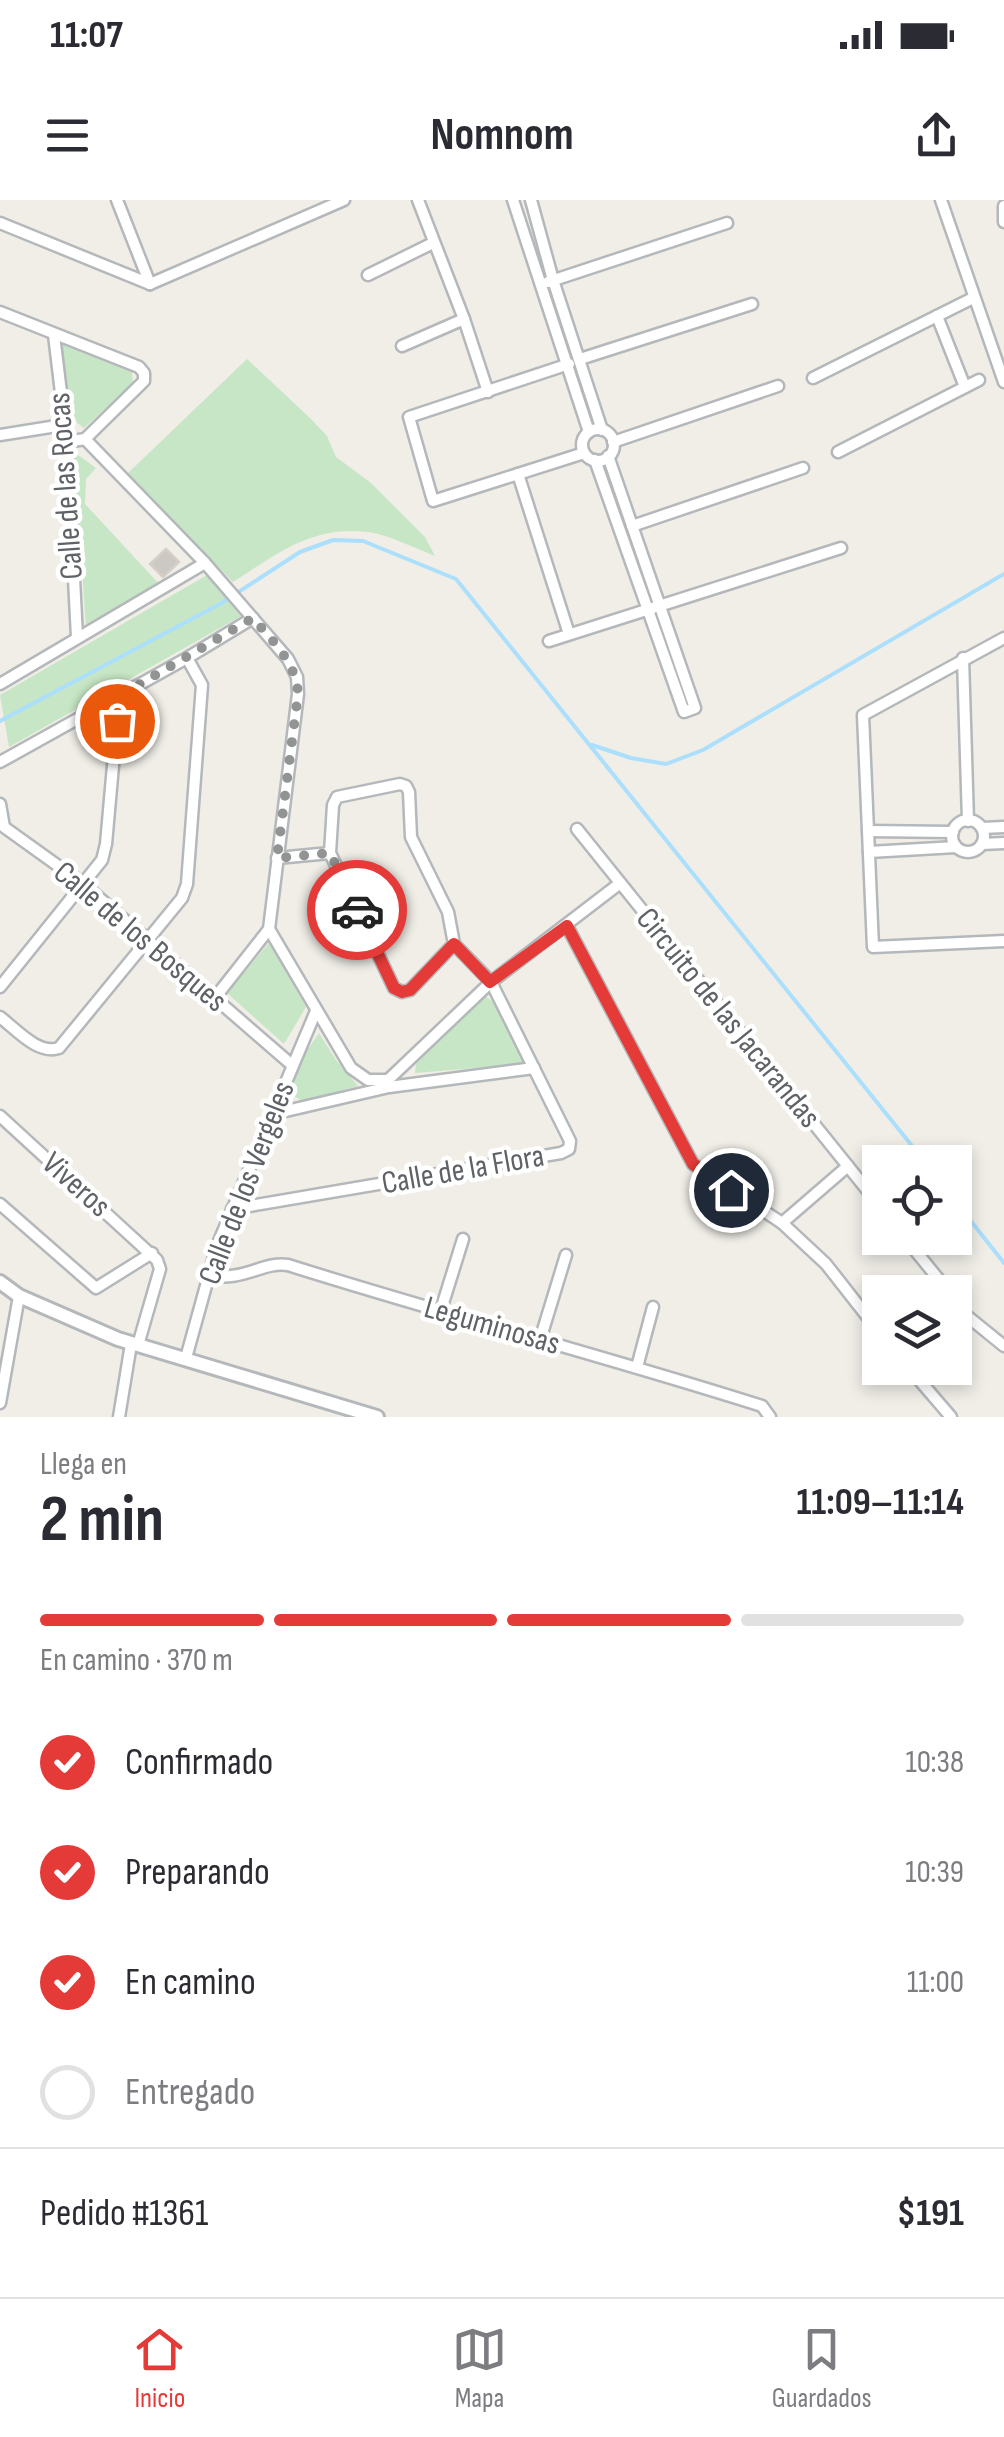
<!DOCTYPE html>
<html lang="es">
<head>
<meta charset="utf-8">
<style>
  body { margin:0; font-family:"Sofia Sans Condensed",sans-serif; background:#f2f2f3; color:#2b2b33; height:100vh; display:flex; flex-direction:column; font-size:38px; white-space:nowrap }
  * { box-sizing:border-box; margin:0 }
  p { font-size:32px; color:#7c7c81 }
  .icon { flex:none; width:55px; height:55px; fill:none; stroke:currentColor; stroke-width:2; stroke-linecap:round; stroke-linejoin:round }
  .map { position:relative; height:1217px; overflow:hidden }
  .side { display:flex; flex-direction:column; background:#fff; flex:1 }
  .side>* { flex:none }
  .fabs { position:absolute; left:862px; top:945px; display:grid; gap:20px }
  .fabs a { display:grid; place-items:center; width:110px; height:110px; border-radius:0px; background:#fff; box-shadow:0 5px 15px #0003; font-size:50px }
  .pin { position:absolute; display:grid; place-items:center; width:85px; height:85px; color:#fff; margin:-42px; border:5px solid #fff; border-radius:50%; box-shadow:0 2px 10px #0007 }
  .courier { position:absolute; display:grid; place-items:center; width:100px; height:100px; margin:-50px; border:8px solid #e43b39; border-radius:50%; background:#fff; color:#222; box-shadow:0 2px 12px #0007 }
  .summary em { font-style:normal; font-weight:700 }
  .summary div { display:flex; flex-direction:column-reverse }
  .summary { display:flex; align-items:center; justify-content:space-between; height:170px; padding:0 40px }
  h1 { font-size:65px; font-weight:700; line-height:75px }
  .bar { display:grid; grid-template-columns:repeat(4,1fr); gap:15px 10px; align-content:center; height:120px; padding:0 40px }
  .bar i { height:12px; border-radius:8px; background:#e1e1e2 }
  .bar .current { background:#e43b39 }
  .bar p { grid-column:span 4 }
  .line { display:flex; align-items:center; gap:25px; padding:0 40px; border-top:2px solid #e1e1e2 }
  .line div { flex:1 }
  ol { padding:0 40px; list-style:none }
  li { display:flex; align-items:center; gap:30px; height:110px }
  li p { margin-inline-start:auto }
  li .icon { padding:10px; border-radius:50%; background:#e43b39; color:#fff; stroke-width:4 }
  li:last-child { color:#7c7c81 }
  li i { width:55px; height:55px; border:5px solid #e1e1e2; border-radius:50% }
  .status { display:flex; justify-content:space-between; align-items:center; height:70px; padding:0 50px; background:#fff; direction:ltr }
  .status svg { height:28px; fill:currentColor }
  header { display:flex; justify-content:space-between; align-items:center; height:130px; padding:0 40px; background:#fff; font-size:45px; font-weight:700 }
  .dock { display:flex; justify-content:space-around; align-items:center; height:140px; border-top:2px solid #e1e1e2; background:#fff; font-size:28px; color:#7c7c81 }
  .dock a { display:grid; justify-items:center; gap:5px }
  .dock .current { color:#e43b39 }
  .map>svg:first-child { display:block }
</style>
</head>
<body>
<div class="status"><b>11:07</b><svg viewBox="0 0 49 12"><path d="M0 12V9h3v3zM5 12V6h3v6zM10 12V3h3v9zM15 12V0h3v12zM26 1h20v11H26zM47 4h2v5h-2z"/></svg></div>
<header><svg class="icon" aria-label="menu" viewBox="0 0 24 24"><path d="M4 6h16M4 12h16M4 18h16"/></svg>Nomnom<svg class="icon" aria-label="share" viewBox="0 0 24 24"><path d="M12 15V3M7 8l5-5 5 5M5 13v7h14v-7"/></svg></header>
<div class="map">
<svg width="1004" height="1217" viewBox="0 0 1004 1217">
  <rect width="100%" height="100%" fill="#f0eee7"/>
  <g fill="#c7e6c5">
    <path d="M59 141 132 172 133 183 84 228 71 218 67 210Z"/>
    <path d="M247 159 311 219 327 236 336 257 371 283 425 337 435 356C414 348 390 335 368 332 312 325 277 354 233 382L127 274Z"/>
    <path d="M74 252 96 268 86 279 85 304 160 385 86 428Z"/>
    <path d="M207 375 243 415 9 547 0 495Z"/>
    <path d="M269 743 306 807 284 844 227 793Z"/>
    <path d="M485 796 497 804 525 864 415 873 416 864Z"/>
    <path d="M319 833 336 860 358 886 303 901 293 896 294 869Z"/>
  </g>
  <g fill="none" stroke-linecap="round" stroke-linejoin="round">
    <g stroke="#abdffc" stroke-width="4">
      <path d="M0 521 220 404 300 352 333 340 363 341 456 379 925 962"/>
      <path d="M592 545 631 558 666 564 703 550 1004 374"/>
      <path d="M955 1001 1004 1063"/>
    </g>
  </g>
  <path fill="#ccc9c4" stroke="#d5cfc6" stroke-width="2.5" d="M166 349 179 362 163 377 150 364Z"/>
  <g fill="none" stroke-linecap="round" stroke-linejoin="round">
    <g stroke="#b4b8bb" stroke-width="15">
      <g id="minor">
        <path d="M117 0 150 84"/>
        <path d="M418 0 464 119 488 192"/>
        <path d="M513 0 589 232"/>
        <path d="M531 0 553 80 602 230"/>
        <path d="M941 0 1004 182"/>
        <path d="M1004 6V22"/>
        <path d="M0 23 150 84"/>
        <path d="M368 75 433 43"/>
        <path d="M548 82 727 23"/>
        <path d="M150 84 344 0"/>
        <path d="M0 112 139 167 144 173V181L85 239 67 242"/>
        <path d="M937 116 965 187"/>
        <path d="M54 135 67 242 77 437"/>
        <path d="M402 146 464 119"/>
        <path d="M580 159 752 104"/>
        <path d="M569 164 409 217 433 301 584 253"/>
        <path d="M813 178 973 98"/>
        <circle cx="598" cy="245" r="16"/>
        <path d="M0 235 63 225"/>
        <path d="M85 239 205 363 288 459 297 477 298 494 269 729 214 799"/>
        <path d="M613 242 778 186"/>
        <path d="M838 252 979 180"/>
        <path d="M595 260 684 512 695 508 608 256"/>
        <path d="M518 274 569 434"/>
        <path d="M632 326 803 268"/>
        <path d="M1004 438 863 515 873 747 1004 741"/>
        <path d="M549 441 841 348"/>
        <path d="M963 458 968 621"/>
        <path d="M0 484 205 363"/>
        <path d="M0 562 187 458 253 418"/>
        <path d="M0 604 4 627 82 683 292 865"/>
        <circle cx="968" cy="636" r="16"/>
        <path d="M982 628 1004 627"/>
        <path d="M577 629 880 1006"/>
        <path d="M868 631 953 632"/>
        <path d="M982 644 1004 643"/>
        <path d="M869 652 956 647"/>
        <path d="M277 658 330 653"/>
        <path d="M567 726 693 964 782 1023 826 1064 880 1133"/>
        <path d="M269 729 351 868 368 880H388"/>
        <path d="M0 787 102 660 106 644 117 521 111 501"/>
        <path d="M0 817C17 830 38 855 59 848L182 698 187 684 202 485 187 458"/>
        <path d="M388 880 491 782 619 684"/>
        <path d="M273 914 389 887 534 868"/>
        <path d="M0 916 157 1060 160 1069 138 1145"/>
        <path d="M0 1004 96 1088 152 1053"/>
        <path d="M232 1009 561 953 569 949 570 941 491 782 454 744 448 712 411 637 409 592 406 586 400 584 337 597 333 605 330 653 394 788 402 792 410 790 454 744"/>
        <path d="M782 1023 848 966"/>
        <path d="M905 1038 949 1092"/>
        <path d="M209 1075C244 1082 263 1061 288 1065 446 1115 605 1156 762 1206L770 1217"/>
        <path d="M955 1100 967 1116 1004 1146"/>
        <path d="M440 1113 463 1039"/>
        <path d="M540 1140 566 1055"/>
        <path d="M186 1158 217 1046 316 811"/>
        <path d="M637 1167 653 1107"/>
        <path d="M909 1168 951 1217"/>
        <path d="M0 1203 19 1096"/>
        <path d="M119 1217 131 1144"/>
      </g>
    </g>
    <g stroke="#b4b8bb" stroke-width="18">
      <path id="tertiary" d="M0 1082 19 1096 118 1139 377 1217"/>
    </g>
    <use href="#minor" stroke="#fff" stroke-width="10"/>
    <use href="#tertiary" stroke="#fff" stroke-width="12"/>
  </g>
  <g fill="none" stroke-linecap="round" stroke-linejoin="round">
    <path stroke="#929494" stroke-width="10" stroke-dasharray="0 18" d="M117 521 111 501 253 418C273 442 296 462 298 494L277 658 330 653 357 710"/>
    <path stroke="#e43b39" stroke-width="12" d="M357 710 394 788 402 792 410 790 454 744 490 782 567 726 693 964 731 990"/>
  </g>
  <g text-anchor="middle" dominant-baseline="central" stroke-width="9" stroke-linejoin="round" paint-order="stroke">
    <g font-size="32" fill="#5f6367" stroke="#fff">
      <text transform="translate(66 286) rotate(-94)">Calle de las Rocas</text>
      <text transform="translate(140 737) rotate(40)">Calle de los Bosques</text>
      <text transform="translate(728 818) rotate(51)">Circuito de las Jacarandas</text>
      <text transform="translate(463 970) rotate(-10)">Calle de la Flora</text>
      <text transform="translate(247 983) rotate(-69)">Calle de los Vergeles</text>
      <text transform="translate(76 985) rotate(42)">Viveros</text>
      <text transform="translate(492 1126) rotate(16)">Leguminosas</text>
    </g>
  </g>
</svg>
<div class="fabs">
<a><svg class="icon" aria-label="locate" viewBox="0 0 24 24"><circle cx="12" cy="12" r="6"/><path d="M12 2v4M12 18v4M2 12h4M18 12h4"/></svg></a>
<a><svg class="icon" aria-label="layers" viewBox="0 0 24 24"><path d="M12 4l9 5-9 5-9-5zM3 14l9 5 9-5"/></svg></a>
</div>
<div class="pin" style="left:117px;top:521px;background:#ea580c"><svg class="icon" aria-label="bag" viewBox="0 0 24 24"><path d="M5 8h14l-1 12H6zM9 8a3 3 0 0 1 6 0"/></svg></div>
<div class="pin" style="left:731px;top:990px;background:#1f2937"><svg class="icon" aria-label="home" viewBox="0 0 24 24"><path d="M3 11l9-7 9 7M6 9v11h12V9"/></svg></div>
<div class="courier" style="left:357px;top:710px"><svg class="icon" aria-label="car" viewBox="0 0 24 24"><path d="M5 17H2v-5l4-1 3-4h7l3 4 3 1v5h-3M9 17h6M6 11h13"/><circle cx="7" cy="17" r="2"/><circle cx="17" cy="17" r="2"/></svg></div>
</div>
<section class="side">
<div class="summary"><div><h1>2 min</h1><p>Llega en</p></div><em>11:09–11:14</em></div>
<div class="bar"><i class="current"></i><i class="current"></i><i class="current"></i><i></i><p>En camino · 370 m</p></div>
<ol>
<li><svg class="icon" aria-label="check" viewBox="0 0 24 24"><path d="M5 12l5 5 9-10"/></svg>Confirmado<p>10:38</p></li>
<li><svg class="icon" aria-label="check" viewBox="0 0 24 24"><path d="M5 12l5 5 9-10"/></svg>Preparando<p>10:39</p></li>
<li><svg class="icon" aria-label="check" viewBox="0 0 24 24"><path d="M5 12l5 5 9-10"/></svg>En camino<p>11:00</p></li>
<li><i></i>Entregado</li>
</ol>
<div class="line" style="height:130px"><div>Pedido #1361</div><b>$191</b></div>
</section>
<nav class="dock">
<a class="current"><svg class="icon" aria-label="home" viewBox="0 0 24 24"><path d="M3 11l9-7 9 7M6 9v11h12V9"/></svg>Inicio</a>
<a><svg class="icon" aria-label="map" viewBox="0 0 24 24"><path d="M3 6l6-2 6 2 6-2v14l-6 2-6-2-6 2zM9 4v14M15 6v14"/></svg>Mapa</a>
<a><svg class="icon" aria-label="saved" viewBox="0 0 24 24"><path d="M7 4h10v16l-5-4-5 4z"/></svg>Guardados</a>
</nav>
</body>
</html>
